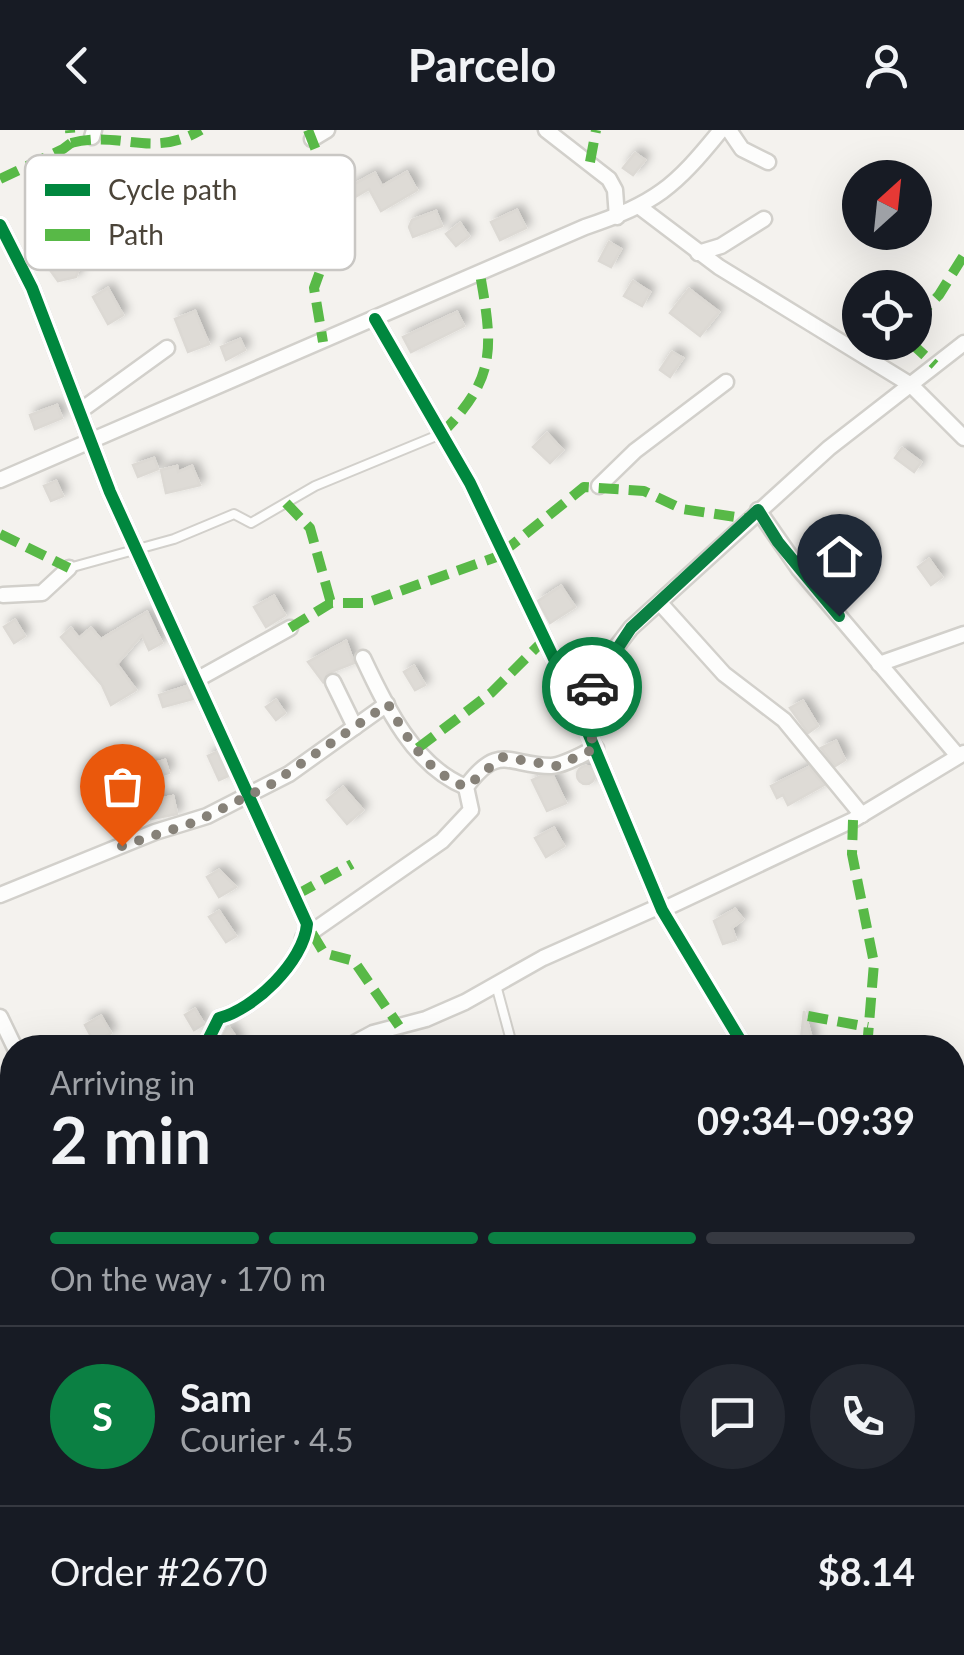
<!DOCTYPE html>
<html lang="en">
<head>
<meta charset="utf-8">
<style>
  body { margin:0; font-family:Lato,sans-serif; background:#242831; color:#f1f3f6; height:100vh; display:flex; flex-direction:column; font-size:38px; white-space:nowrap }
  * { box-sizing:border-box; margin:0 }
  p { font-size:32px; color:#9ea1a6 }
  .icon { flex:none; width:55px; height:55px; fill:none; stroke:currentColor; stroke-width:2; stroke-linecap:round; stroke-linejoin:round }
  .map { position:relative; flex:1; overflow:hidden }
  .drawer { position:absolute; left:0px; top:905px; width:965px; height:620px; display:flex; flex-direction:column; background:#171b24; border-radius:40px 40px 0 0; box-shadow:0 10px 40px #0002 }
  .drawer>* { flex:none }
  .needle { width:65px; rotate:27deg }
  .tools { position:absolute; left:842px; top:30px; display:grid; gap:20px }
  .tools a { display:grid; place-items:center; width:90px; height:90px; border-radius:50%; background:#171b24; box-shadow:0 10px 40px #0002; font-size:50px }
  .pin { position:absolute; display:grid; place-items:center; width:85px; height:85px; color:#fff; margin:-102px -42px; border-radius:50% 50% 50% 0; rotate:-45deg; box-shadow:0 0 10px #0007 }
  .pin .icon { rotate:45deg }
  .courier { position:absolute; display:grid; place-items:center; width:100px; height:100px; margin:-50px; border:8px solid #0b8043; border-radius:50%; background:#fff; color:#222; box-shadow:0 2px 12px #0007 }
  .head em { font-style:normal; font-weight:700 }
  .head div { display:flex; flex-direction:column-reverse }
  .head { display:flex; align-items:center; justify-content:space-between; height:170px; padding:0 50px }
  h1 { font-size:65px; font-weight:700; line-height:75px }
  .bar { display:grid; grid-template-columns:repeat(4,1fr); gap:15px 10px; align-content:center; height:120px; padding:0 50px }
  .bar i { height:12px; border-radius:8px; background:#363941 }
  .bar .current { background:#0b8043 }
  .bar p { grid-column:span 4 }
  .line { display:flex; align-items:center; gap:25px; padding:0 50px; border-top:2px solid #363941 }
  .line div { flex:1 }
  .round { display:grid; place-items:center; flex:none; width:105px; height:105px; border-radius:52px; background:#242831 }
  header { display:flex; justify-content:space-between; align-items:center; height:130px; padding:0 50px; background:#171b24; font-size:45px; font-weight:700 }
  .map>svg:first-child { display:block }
</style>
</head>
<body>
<header><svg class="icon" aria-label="back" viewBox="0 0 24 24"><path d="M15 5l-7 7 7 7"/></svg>Parcelo<svg class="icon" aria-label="person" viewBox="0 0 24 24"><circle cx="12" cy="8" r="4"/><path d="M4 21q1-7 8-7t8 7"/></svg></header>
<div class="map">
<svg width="964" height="1525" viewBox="0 0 964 1525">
  <defs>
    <filter id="shadow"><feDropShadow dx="5" dy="-5" stdDeviation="5" flood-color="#0004"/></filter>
  </defs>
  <rect width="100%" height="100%" fill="#f4f2ee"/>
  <g fill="#dedbd6" stroke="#dcd9d4" stroke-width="2.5" filter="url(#shadow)">
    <path d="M635 23 645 30 633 45 623 38Z"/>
    <path d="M407 42 417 60 381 81 369 59 355 67 349 57 375 43 382 56Z"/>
    <path d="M517 80 526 98 500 110 491 92Z"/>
    <path d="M436 81 442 96 413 107 409 97 412 90Z"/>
    <path d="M460 93 469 106 456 116 446 104Z"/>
    <path d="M609 112 621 119 611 137 599 131Z"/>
    <path d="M64 127 79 138 76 147 58 151 48 137Z"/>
    <path d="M633 151 650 162 642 176 624 166Z"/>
    <path d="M108 158 123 185 108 194 93 167Z"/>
    <path d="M689 159 719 182 700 206 670 183Z"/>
    <path d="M195 181 209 214 188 222 175 189Z"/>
    <path d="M457 182 464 196 411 222 403 207Z"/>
    <path d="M240 209 245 220 226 230 221 217Z"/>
    <path d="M672 222 683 228 670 247 660 240Z"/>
    <path d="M57 275 62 288 35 299 30 285Z"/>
    <path d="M547 303 563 320 550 333 533 317Z"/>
    <path d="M902 318 921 332 914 342 895 328Z"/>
    <path d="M154 328 158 339 138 347 133 335Z"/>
    <path d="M177 336 178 342 192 336 200 355 166 363 161 340Z"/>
    <path d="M56 351 63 366 51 371 44 356Z"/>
    <path d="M929 429 942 447 931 455 918 437Z"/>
    <path d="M561 456 575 477 550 493 538 471Z"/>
    <path d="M274 466 285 485 266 497 254 477Z"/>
    <path d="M147 482 162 513 149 520 142 505 117 534 136 560 111 575 102 555 61 507 71 498 79 508 91 498 101 509Z"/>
    <path d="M15 490 25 506 14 513 4 497Z"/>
    <path d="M346 511 354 533 328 543 323 552 308 532Z"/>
    <path d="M414 536 425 555 415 560 404 542Z"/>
    <path d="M187 556 193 569 163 577 159 565Z"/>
    <path d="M276 570 285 583 276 590 266 577Z"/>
    <path d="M803 571 818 596 808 603 790 578Z"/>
    <path d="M836 611 845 630 835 636 821 618Z"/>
    <path d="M217 622 228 646 219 650 208 626Z"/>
    <path d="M165 630 169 643 127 655 123 642Z"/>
    <circle cx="586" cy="645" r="9"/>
    <path d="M809 637 824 655 788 675 783 665 777 668 771 656Z"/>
    <path d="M541 646H553L566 673 547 681 532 650Z"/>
    <path d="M343 657 363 680 347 694 327 670Z"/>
    <path d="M173 666 177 684 151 689 148 671Z"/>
    <path d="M554 698 564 716 546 727 535 708Z"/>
    <path d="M219 740 236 757 219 767 207 747Z"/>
    <path d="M735 779 743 789 732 798 736 810 723 814 714 791Z"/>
    <path d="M219 781 236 806 226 812 209 787Z"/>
    <path d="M195 879 204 894 194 900 185 885Z"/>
    <path d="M804 881 812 909 811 918H800Z"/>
    <path d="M101 886 111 903 94 912 85 895Z"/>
    <path d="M228 896 236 907 240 918 218 915Z"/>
    <path d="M12 1116V1136L0 1146V1126Z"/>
    <path d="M16 1512H33L45 1525H3Z"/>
  </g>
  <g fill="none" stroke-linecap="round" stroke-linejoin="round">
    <g stroke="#d2d0cb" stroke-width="12">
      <g id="lane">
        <path d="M69 438 174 409 234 384 251 393 315 356 441 304"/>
        <path d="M496 855 513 918"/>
      </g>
    </g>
    <g stroke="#d2d0cb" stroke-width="19">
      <g id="street">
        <path d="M546 0 609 49 615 60 617 87"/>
        <path d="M729 0 742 19 768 32"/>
        <path d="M92 7 94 0"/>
        <path d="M312 9 327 0"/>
        <path d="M641 78 719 137 911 255 964 308"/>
        <path d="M0 95 32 158 110 362 307 794C304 832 253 880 219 888L204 918"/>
        <path d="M698 123 721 116 764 89"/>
        <path d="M375 189 470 353 579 581 662 780 745 918"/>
        <path d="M80 281 167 218"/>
        <path d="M0 350 585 97C656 73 674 58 721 0"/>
        <path d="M599 356 635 321 726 252"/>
        <path d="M758 380 799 439 958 626"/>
        <path d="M3 465 42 463 69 438"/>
        <path d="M660 473 724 544 784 590 862 685"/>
        <path d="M363 528C386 577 414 636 466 657"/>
        <path d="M879 534 964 504"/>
        <path d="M198 549 290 498"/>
        <path d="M333 552 355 597"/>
        <path d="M579 581 604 533 631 498 829 318 964 213"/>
        <path d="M0 765 155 702 207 686 289 644 387 574"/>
        <path d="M662 780 853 690 964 623"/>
        <path d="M303 808 442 711 471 680 466 657C499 612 509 636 551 636 565 635 582 624 596 618"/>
        <path d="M0 887 15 918"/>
        <path d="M345 918 373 903 426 889 465 872 543 828 660 776"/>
        <path d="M0 1050 12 1045"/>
        <path d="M0 1168 12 1158"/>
        <path d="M952 1224 964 1232"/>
        <path d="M287 1512 292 1525"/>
        <path d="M882 1512 893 1525"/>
      </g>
    </g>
    <use href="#lane" stroke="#fdfdfc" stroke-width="8"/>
    <use href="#street" stroke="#fdfdfc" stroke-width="14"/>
    <g stroke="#58b947" stroke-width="10" stroke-dasharray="20 10" stroke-linecap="butt">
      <path d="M308 0 328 51 334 102 314 158 323 212"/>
      <path d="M71 13C121 0 151 29 201 0"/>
      <path d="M590 32 596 0"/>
      <path d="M0 49 63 19 71 13 70 0"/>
      <path d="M915 190 939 165 964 125"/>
      <path d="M910 212 935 235"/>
      <path d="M441 304C497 248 493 218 480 144"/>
      <path d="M286 373 310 398 331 473"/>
      <path d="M0 404 69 438"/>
      <path d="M502 423 584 357 644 361 682 379 749 389"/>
      <path d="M290 498 331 473H366L502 425"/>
      <path d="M418 618 491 563 544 510"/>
      <path d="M853 690 852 724 874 833 867 918"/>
      <path d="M296 765 352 734"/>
      <path d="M312 803 324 823 354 831 399 896"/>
      <path d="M808 886 868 897"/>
      <path d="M952 953 964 958"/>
      <path d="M952 1057 964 1041"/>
      <path d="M952 1463 964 1456"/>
      <path d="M88 1525 101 1512"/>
      <path d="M812 1525 875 1512"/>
    </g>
    <g stroke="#fff" stroke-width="19">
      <g id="cycleway">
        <path d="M0 95 32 158 110 362 307 794C304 832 253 880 219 888L204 918"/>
        <path d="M375 189 470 353 579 581 662 780 745 918"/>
      </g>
    </g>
    <use href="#cycleway" stroke="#00873e" stroke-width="12"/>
  </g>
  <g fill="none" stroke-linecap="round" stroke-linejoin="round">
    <path stroke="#868178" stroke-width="10" stroke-dasharray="0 18" d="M122 716 195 692 270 655 388 574C407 609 427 642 466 657L502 627 557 636 596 618 580 581 592 557"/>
    <path stroke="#0b8043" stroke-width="12" d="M592 557 631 498 758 380 778 412 839 486"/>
  </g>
  <rect x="25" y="25" width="330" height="115" rx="15" fill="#fff" stroke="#c9c7c4" stroke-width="2.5"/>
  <rect x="45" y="54" width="45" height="12" fill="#00873e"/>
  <rect x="45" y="99" width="45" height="12" fill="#58b947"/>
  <g font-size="28" fill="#4b4439">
    <text x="108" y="70">Cycle path</text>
    <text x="108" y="115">Path</text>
  </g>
</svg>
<div class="tools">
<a><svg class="needle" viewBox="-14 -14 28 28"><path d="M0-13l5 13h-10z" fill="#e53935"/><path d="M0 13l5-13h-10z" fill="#9ea1a6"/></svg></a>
<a><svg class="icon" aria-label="locate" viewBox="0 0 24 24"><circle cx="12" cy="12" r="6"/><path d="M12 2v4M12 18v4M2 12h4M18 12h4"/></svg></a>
</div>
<div class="pin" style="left:122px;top:716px;background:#ea580c"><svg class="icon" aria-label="bag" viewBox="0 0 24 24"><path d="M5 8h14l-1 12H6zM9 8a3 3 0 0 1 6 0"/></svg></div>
<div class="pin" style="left:839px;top:486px;background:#1f2937"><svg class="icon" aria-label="home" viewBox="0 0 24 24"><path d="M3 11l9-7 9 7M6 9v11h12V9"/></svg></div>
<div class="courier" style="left:592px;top:557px"><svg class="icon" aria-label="car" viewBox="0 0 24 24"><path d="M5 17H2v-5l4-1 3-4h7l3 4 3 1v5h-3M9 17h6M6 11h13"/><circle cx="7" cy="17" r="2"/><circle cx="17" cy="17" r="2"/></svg></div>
<section class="drawer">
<div class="head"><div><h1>2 min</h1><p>Arriving in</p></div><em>09:34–09:39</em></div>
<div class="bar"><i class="current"></i><i class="current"></i><i class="current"></i><i></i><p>On the way · 170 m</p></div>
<div class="line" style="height:180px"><b class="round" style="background:#0b8043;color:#fff">S</b><div><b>Sam</b><p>Courier · 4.5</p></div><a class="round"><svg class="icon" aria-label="chat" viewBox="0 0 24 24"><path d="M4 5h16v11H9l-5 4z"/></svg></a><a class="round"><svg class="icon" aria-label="phone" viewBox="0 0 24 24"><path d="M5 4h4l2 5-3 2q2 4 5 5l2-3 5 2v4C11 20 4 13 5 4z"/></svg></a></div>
<div class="line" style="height:130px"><div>Order #2670</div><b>$8.14</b></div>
</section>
</div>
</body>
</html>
